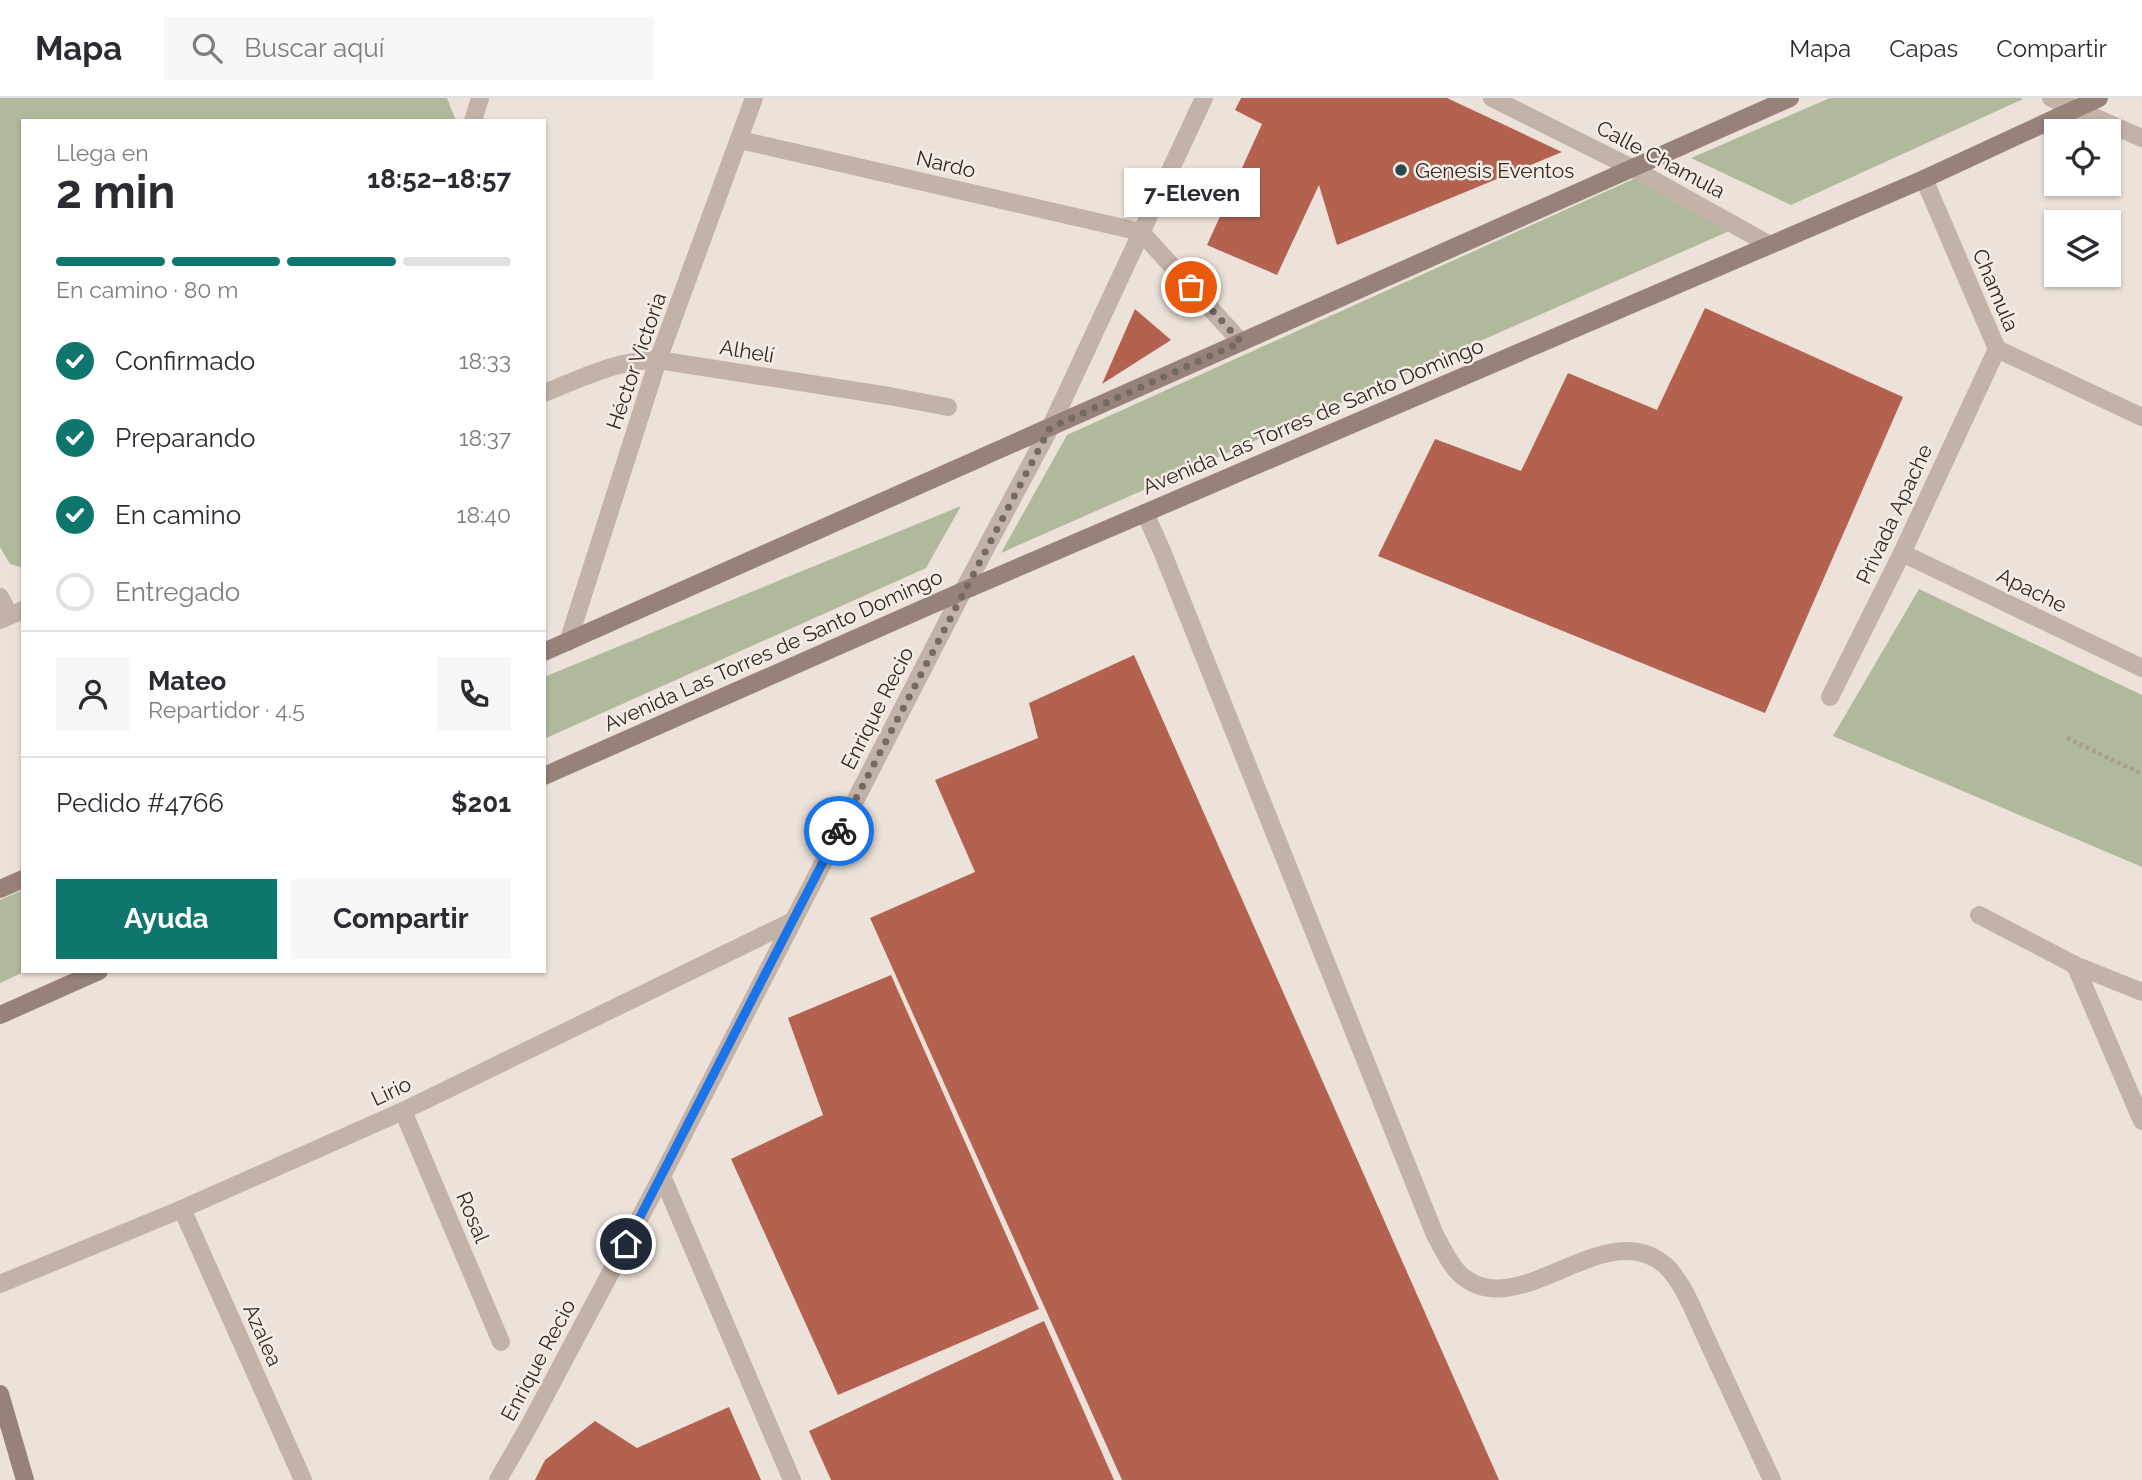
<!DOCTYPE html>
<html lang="es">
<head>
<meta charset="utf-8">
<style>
  body { margin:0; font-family:Raleway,sans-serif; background:#f7f7f7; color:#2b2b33; height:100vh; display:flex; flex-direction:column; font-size:26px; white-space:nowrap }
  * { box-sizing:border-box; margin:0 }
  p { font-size:23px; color:#7c7c81 }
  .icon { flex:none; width:38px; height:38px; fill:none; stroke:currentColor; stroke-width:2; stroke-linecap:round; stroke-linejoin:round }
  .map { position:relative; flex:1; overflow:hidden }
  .drawer { position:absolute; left:21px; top:21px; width:525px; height:854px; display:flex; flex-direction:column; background:#fff; border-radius:0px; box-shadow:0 2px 5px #0004 }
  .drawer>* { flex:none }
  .fabs { position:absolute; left:2044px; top:21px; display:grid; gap:14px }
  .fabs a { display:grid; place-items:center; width:77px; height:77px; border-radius:0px; background:#fff; box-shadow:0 2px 5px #0004; font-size:35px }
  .pin { position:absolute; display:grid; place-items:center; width:60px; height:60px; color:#fff; margin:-30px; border:4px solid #fff; border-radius:50%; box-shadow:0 2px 7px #0007 }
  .courier { position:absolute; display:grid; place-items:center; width:70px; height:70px; margin:-35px; border:5px solid #1a73e8; border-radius:50%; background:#fff; color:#222; box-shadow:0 2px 9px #0007 }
  .bubble { position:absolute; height:49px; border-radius:0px; background:#fff; box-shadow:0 2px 5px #0004; font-size:23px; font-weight:700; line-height:49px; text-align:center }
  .overview em { font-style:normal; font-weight:700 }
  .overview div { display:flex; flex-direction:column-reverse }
  .overview { display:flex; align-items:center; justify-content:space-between; height:119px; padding:0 35px }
  h1 { font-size:46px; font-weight:700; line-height:52px }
  .bar { display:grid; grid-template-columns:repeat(4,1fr); gap:10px 7px; align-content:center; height:84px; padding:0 35px }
  .bar i { height:9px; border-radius:5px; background:#e1e1e2 }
  .bar .active { background:#0f766e }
  .bar p { grid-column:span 4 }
  .line { display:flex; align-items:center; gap:18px; padding:0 35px; border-top:2px solid #e1e1e2 }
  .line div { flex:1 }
  .round { display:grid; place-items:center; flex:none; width:74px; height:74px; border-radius:0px; background:#f7f7f7 }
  ol { padding:0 35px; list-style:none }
  li { display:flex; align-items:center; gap:21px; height:77px }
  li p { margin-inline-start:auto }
  li .icon { padding:7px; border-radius:50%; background:#0f766e; color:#fff; stroke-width:4 }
  li:last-child { color:#7c7c81 }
  li i { width:38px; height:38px; border:4px solid #e1e1e2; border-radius:50% }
  .action { display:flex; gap:14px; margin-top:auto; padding:14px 35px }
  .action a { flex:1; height:80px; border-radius:0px; background:#0f766e; color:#fff; font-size:28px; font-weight:700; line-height:80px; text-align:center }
  .action a+a { background:#f7f7f7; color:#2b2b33 }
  header { display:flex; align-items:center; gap:42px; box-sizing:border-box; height:98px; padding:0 35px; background:#fff; border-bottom:2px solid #e1e1e2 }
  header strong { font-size:33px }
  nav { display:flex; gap:38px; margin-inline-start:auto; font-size:24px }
  .search { width:490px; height:63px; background:#f7f7f7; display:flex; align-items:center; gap:18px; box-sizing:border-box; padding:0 24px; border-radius:0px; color:#7c7c81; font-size:26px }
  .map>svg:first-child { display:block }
</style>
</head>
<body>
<header>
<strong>Mapa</strong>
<div class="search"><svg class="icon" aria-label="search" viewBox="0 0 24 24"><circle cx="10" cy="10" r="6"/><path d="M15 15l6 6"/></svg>Buscar aquí</div>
<nav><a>Mapa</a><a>Capas</a><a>Compartir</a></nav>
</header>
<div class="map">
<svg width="2142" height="1382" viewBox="0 0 2142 1382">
  <rect width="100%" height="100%" fill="#ede2d9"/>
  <g fill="#b1b99c">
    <path d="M0 0H447L456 23H23V470L10 466 0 449Z"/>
    <path d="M1830 0H2021L2023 1 1791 107 1691 60Z"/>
    <path d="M1638 79 1736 130 1001 455 1067 337Z"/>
    <path d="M961 408 926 470 544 641V579Z"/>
    <path d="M1919 491 2142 597V769L1833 638Z"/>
    <path d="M23 792V873H26L0 885V802Z"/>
  </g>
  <g fill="#b46250">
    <path d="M1241 0H1447L1562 54 1337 147 1319 87 1277 177 1207 147 1262 26 1235 12Z"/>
    <path d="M1705 210 1903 299 1765 615 1378 458 1435 341 1521 373 1568 275 1657 312Z"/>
    <path d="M1135 211 1171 242 1102 286Z"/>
    <path d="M1134 557 1499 1382H1122L870 820 975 774 935 682 1038 640 1029 605Z"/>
    <path d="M891 877 1039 1211 838 1297 731 1061 823 1017 788 920Z"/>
    <path d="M1044 1223 1114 1382H831L809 1333Z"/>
    <path d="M729 1309 761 1382H535L545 1362 595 1323 637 1350Z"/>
  </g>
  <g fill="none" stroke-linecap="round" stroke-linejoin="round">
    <path stroke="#ae9c92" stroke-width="4.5" stroke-dasharray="3.5 3.5" stroke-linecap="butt" d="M2067 640 2142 676"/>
    <g stroke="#c3b2a7" stroke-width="18">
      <path d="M1141 134 1241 244"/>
      <path d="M1145 415 1162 453 1435 1137C1442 1149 1448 1163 1457 1173 1514 1234 1605 1112 1666 1168 1684 1185 1696 1219 1707 1242 1729 1289 1750 1335 1772 1382"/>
      <path d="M1979 817 2075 867 2142 894"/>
      <path d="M2075 867 2142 1023"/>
      <path d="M662 1078 792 1382"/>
    </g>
    <g stroke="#c3b2a7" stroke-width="18">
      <path d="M1492 0 1632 70 1770 147"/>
      <path d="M2051 0 2142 40"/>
      <path d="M473 23 480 0"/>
      <path d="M740 42 1141 134"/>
      <path d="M1924 81 1997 251 2142 319"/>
      <path d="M544 295C580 281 618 261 658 262L889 298 948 309"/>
      <path d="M1902 455 2142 570"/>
      <path d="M0 499 10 517"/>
      <path d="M0 522 23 512"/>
      <path d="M568 544 658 262 754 0"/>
      <path d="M1830 599 1902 455 1997 251"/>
      <path d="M403 1013 501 1244"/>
      <path d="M182 1111 303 1382"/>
      <path d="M0 1186 182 1111 403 1013 793 823"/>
      <path d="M498 1382 529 1328 662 1078 963 493 1050 330 1204 0"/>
    </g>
    <g stroke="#968279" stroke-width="18">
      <path d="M544 554 1790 0"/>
      <path d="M544 678 963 493 1924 81 2099 0"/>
      <path d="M0 791 23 781"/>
      <path d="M0 917 99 873"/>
      <path d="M0 1296 25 1382"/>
    </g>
  </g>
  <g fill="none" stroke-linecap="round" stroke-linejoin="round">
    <path stroke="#736a65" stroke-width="7" stroke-dasharray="0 12.6" d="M839 733 1050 330 1241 244 1191 189"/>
    <path stroke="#1a73e8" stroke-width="9" d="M626 1146 839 733"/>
  </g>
  <circle fill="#224c4c" stroke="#f5ede5" stroke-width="2.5" cx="1401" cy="72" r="7"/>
  <g text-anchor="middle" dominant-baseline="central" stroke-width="5" stroke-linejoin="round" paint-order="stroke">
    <g font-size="21" fill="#312926" stroke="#f5ede5">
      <text transform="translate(1661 61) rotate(28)">Calle Chamula</text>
      <text transform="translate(946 66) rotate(13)">Nardo</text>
      <text transform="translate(1996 192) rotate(67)">Chamula</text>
      <text transform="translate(747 253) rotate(9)">Alhelí</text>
      <text transform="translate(636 263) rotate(-71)">Héctor Victoria</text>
      <text transform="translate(1313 318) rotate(-23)">Avenida Las Torres de Santo Domingo</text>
      <text transform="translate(1894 416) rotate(-65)">Privada Apache</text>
      <text transform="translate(2032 492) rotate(26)">Apache</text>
      <text transform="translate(773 552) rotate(-24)">Avenida Las Torres de Santo Domingo</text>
      <text transform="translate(877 610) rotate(-63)">Enrique Recio</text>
      <text transform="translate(391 993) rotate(-25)">Lirio</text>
      <text transform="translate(473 1119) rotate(67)">Rosal</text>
      <text transform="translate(263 1237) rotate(66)">Azalea</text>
      <text transform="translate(538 1262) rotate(-62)">Enrique Recio</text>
    </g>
    <g font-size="21" fill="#312926" stroke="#f5ede5" text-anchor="start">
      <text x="1415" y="72">Genesis Eventos</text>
    </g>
  </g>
</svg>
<div class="fabs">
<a><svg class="icon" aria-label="locate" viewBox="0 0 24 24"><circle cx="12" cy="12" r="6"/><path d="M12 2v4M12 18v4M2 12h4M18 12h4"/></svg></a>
<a><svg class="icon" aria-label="layers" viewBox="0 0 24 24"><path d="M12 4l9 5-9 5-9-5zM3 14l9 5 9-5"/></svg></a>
</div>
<div class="pin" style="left:1191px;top:189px;background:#ea580c"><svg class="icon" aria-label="bag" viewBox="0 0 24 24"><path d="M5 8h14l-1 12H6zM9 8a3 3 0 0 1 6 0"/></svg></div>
<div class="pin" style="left:626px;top:1146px;background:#1f2937"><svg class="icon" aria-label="home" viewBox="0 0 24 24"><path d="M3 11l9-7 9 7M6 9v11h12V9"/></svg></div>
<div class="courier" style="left:839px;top:733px"><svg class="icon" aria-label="bike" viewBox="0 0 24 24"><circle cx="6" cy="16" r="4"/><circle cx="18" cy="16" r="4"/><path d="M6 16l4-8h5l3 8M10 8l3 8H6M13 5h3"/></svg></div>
<div class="bubble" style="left:1124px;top:70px;width:136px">7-Eleven</div>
<section class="drawer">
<div class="overview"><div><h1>2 min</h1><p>Llega en</p></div><em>18:52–18:57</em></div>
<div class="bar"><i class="active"></i><i class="active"></i><i class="active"></i><i></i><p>En camino · 80 m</p></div>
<ol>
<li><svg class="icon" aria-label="check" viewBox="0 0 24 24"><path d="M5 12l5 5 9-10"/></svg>Confirmado<p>18:33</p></li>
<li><svg class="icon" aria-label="check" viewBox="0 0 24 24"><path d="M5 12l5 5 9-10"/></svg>Preparando<p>18:37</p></li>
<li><svg class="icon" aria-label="check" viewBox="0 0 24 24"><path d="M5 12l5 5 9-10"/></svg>En camino<p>18:40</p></li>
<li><i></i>Entregado</li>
</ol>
<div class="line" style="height:126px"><a class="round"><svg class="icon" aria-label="person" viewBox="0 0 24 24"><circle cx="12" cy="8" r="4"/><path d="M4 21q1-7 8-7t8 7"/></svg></a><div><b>Mateo</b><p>Repartidor · 4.5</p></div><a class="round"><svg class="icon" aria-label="phone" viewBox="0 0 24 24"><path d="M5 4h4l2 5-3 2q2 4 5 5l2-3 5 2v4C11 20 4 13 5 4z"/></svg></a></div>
<div class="line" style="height:91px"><div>Pedido #4766</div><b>$201</b></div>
<div class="action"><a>Ayuda</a><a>Compartir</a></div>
</section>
</div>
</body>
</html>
